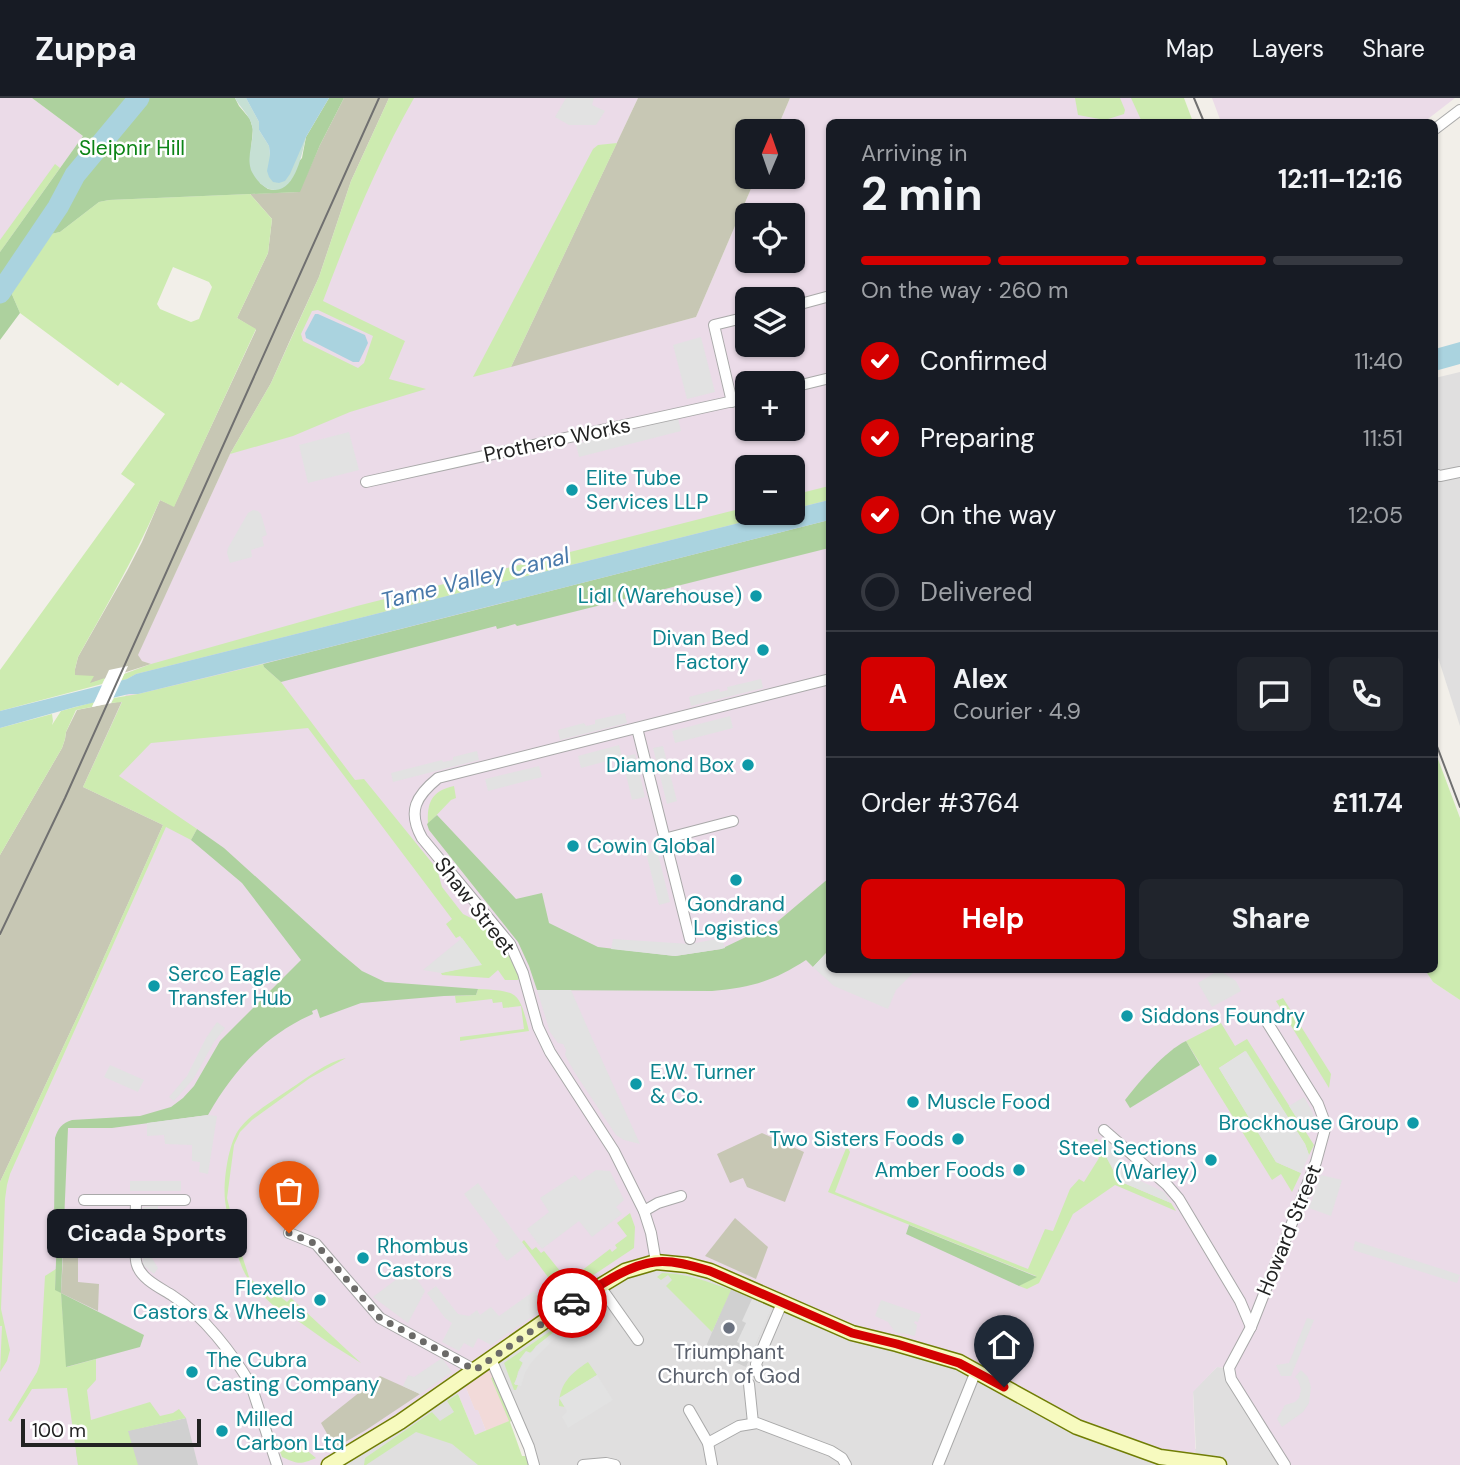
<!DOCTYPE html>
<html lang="en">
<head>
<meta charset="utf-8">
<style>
  body { margin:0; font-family:"DM Sans",sans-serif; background:#20242c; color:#f1f3f6; height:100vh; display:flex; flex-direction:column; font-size:26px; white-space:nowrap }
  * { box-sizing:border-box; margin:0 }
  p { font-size:23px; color:#9ea1a6 }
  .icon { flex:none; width:38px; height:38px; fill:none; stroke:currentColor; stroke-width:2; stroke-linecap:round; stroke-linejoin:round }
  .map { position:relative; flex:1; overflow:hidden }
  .details { position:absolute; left:826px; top:21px; width:612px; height:854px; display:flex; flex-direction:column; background:#171b24; border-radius:10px; box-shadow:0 2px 5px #0004 }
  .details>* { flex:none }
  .needle { width:46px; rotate:2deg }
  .fabs { position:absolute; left:735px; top:21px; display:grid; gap:14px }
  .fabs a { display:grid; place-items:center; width:70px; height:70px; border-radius:10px; background:#171b24; box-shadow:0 2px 5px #0004; font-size:35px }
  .scale { position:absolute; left:21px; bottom:18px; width:180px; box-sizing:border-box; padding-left:7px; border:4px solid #222; border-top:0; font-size:19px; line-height:24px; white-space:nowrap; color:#222; -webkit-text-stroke:5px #fff; paint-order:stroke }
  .pin { position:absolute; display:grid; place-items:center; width:60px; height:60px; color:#fff; margin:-72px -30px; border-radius:50% 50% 50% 0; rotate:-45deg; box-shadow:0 0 7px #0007 }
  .pin .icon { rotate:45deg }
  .courier { position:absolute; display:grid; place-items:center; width:70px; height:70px; margin:-35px; border:5px solid #d40000; border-radius:50%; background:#fff; color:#222; box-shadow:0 2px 9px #0007 }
  .bubble { position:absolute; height:49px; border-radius:10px; background:#171b24; box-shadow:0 2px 5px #0004; font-size:23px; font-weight:700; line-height:49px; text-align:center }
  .summary em { font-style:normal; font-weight:700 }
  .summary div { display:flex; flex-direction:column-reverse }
  .summary { display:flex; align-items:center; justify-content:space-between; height:119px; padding:0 35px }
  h1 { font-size:46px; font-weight:700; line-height:52px }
  .bar { display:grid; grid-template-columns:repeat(4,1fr); gap:10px 7px; align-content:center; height:84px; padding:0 35px }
  .bar i { height:9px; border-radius:5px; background:#363941 }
  .bar .current { background:#d40000 }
  .bar p { grid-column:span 4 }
  .line { display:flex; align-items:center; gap:18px; padding:0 35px; border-top:2px solid #363941 }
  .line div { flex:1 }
  .round { display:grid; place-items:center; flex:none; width:74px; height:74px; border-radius:10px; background:#20242c }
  ol { padding:0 35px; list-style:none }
  li { display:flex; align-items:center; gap:21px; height:77px }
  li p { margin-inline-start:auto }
  li .icon { padding:7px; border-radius:50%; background:#d40000; color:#fff; stroke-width:4 }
  li:last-child { color:#9ea1a6 }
  li i { width:38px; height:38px; border:4px solid #363941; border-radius:50% }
  .primary-button { display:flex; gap:14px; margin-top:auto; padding:14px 35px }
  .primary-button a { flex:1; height:80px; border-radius:10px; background:#d40000; color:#fff; font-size:28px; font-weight:700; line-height:80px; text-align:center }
  .primary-button a+a { background:#20242c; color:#f1f3f6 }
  header { display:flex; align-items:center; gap:42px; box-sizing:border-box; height:98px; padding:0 35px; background:#171b24; border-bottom:2px solid #363941 }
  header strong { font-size:33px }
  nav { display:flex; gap:38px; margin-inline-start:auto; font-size:24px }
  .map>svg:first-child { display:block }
</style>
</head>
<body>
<header>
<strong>Zuppa</strong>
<nav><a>Map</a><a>Layers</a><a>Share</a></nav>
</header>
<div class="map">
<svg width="1460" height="1367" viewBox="0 0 1460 1367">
  <rect width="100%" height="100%" fill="#f2efe9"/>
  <g fill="#e0dfdf">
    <path d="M1460 274V628L1435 550V280Z"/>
    <path d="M687 1167 897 1246 1196 1351 1193 1293 1217 1269 1229 1270 1285 1367H534L491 1261 625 1173Z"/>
    <path d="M451 1287 458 1296 478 1367H329Z"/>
  </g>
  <path fill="#f2dad9" d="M491 1261 517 1320 486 1333 478 1313H475L462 1280Z"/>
  <g fill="#ebdbe8" fill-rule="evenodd">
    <path d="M0 0H32L83 38 0 154Z"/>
    <path d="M389 0H638L512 268 696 219 756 79H793V33H776L790 0H1152L1159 24H830V872H1425L1433 884 1460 902V1367H1285L1229 1270 1217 1269 1193 1294 1196 1364 1133 1350 980 1275 897 1246 687 1167 625 1173 462 1280 475 1312H478L486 1333 475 1337 458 1296 451 1287 329 1367H198L185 1320 76 1344 78 1367H0V867L122 603 131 589 124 576 150 566 142 563 137 558 230 356 271 285 319 179 351 83ZM747 117H793V163H747ZM747 201H793V247H747ZM747 285H793V331H747ZM747 369H793V415H747Z"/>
    <path d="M1212 0H1455L1424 24H1221Z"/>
  </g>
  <g fill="#d0d0d0">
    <path d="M734 1183 775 1201 746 1269 707 1252V1246Z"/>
    <path d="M186 1320 198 1367H78L75 1344Z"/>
  </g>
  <g fill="#c7c7b4">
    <path d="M344 0H389L351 83 319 179 291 240 271 285 230 356 138 557 142 563 151 566 89 586 75 577V571L78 559 127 473 142 444 160 402 174 408 256 232 237 220 268 155 272 121 250 96 299 94 320 47Z"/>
    <path d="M638 0H790L776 33H747V79H756L696 219 511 269Z"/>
    <path d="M122 603 83 689 163 727 80 913 0 1084V757L62 650 65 641 66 634 77 612Z"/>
    <path d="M762 1035 804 1054 785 1104 747 1089 743 1080 730 1085 717 1056Z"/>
    <path d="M735 1120 768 1149 756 1181 705 1158Z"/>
    <path d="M64 1143 78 1144V1184L99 1186 98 1213 61 1195Z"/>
    <path d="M380 1278 420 1296 366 1332 335 1350 321 1325Z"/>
  </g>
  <g fill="#cdebb0" fill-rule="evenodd">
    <path d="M389 0H414C377 65 349 134 323 203L405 243 389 281 426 291 350 314 293 338 230 356 271 285 319 179 351 83ZM318 212 373 238 364 265 358 270 303 243 301 236 312 213Z"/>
    <path d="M1075 0H1120L1125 12 1124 16 1105 22 1078 17Z"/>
    <path d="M1131 0H1184L1193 24H1142Z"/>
    <path d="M617 45 511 269 473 279 593 51 598 47Z"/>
    <path d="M55 66 60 70 0 154V142Z"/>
    <path d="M250 96 272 121 268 155 237 220 256 231 174 409 160 402C136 457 107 507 78 559L75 571V577L94 578 90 585 105 580 102 586 0 613V572L135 386 121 376 165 316 121 284 118 288 20 215 7 185 38 139 60 134 99 104 109 102ZM173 169 209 184 212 189 199 221 191 224 160 211 157 206Z"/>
    <path d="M829 388V402L793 411V397Z"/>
    <path d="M747 409V415H779L136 576 127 581 121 583 124 576 151 566 357 508Z"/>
    <path d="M263 566 264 569 281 584 355 682 364 681 437 771 442 789 463 816 493 831 502 841 513 861 519 880 518 882H505L498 872 489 880 442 877 441 875 481 866 460 838 456 840 446 826 452 821 308 630 151 645 119 678 197 731 191 742 166 729 10 1076 7 1087 5 1101 1 1211 10 1252 7 1263 0 1274 2 1228H0V1084L80 913 163 727 83 689 122 604 111 605 114 600 138 596Z"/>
    <path d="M94 604 92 609 76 612 66 634 65 641 62 650 0 757V630L52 616 53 623 52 627 61 613Z"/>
    <path d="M1435 653 1460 720V902L1433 884 1425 872H1435Z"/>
    <path d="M454 688 456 700 451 702 428 726C427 705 431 693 454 688Z"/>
    <path d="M478 891C519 893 519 894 529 933L460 943V939L524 931 521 908 503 910 502 904 493 905 492 901 456 905 455 898 476 897Z"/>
    <path d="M1283 900 1331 976 1329 990 1276 903Z"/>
    <path d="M1221 925 1235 948 1247 941 1314 1047 1309 1057 1305 1046 1245 953 1219 970 1276 1064 1301 1075 1292 1094 1281 1076 1272 1082 1186 943Z"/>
    <path d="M346 960 310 980 252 1022 240 1034 234 1047 227 1100 239 1148 249 1179 271 1201 277 1196 287 1204 291 1200 361 1265 329 1245 287 1215 285 1217C272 1207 256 1192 247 1179 238 1166 227 1119 225 1102 223 1085 228 1044 240 1030 253 1014 273 1003 290 991 307 980 326 964 346 960Z"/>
    <path d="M1097 1041 1119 1083 1171 1105 1176 1113 1115 1087 1073 1116 1039 1185 1027 1191 1019 1188 1036 1178 828 1094 847 1048 850 1054 835 1094 1028 1171 1045 1131 1053 1133 1070 1091 1079 1081 1084 1084 1099 1060 1092 1055 1098 1052 1094 1042Z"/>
    <path d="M630 1115 635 1129 634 1150 562 1198 522 1144 524 1142 532 1152 536 1149 541 1155 544 1153 568 1183 610 1151 612 1154 617 1150 615 1147 627 1138 617 1125Z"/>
    <path d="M56 1171 55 1191 61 1195 67 1269 96 1261V1282L87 1292 91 1322 150 1304 160 1318 173 1315 179 1311 186 1320 128 1333 138 1367H78L67 1290 32 1291 11 1324 8 1322 37 1274 40 1265 45 1178Z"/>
    <path d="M662 1175C686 1175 708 1184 731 1192L712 1234 666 1188 672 1182 668 1177 661 1182 657 1179Z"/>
    <path d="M562 1225 565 1229 560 1232 558 1231C545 1241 534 1253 520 1262L523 1264 518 1274 515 1287H518L516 1292H514L504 1265Z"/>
    <path d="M588 1264 597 1277 560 1300 565 1309 559 1308C559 1286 571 1275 588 1264Z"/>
    <path d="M493 1279 512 1322 510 1324 522 1358H527L529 1367H478L452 1346 416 1334 366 1367H364L365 1360 432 1314 440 1323 454 1314 447 1303 458 1296 475 1337 509 1323 491 1280Z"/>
    <path d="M292 1340 316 1360C300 1367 298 1366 282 1359L277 1346Z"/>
  </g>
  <g fill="#add19e">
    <path d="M32 0H235L239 8 250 21 253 31 251 51 260 85 268 91 274 92 302 60 306 39 329 0H344L320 47 300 94 109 102 99 104 60 134 38 139 7 185 20 215 0 242V154L83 38Z"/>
    <path d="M829 422V450L517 528 515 526 497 531 496 528 281 584 264 569 263 566Z"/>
    <path d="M437 717 516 801 542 795 549 825 598 849 675 858 721 851 777 824 829 780V852L813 869 806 862C774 883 750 890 712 893L537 892 529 868 518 844 429 732 427 726Z"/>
    <path d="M197 731 224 750 338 853 362 873 385 884 478 891 476 897 444 898 361 905 320 920 317 911 312 913 313 916C265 937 234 972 208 1017L112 1030H68L61 1195 144 1237 140 1249 66 1269 61 1195 55 1192 57 1135 54 1122 55 1040C58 1030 62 1025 72 1022L140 1018 171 1009 183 1000 194 988 220 943 301 862 242 785 191 742Z"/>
    <path d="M1186 943 1200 967 1130 1010 1125 1002C1139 984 1165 953 1186 943Z"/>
    <path d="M909 1127 1037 1179 1019 1188 906 1136Z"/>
  </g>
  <path fill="#c6e0d4" d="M235 0H246L259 24V32L269 48 270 57 306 39C302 55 295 99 269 91 262 89 254 79 251 72 246 57 255 42 252 28 250 17 240 10 235 0Z"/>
  <g fill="#e2e2e2">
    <path d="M566 0H594L592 7 605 13 596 27H569L555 19Z"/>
    <path d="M701 239 715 294 687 301 673 247Z"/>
    <path d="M678 320 681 333 579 359 576 346Z"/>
    <path d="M349 334 359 372 308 385 299 347Z"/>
    <path d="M253 412 258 413 261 416 267 437 262 439 264 448 251 452 252 459 230 465 227 455 228 450 248 415Z"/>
    <path d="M761 581 763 590 691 608 689 599 719 591 720 594 728 592 727 589Z"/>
    <path d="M625 615 627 625 560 642 558 632 584 625 586 628 595 626V622Z"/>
    <path d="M730 618 733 630 675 645 672 633Z"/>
    <path d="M619 647 622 659 635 656 645 699 632 702 622 659 581 670 578 658Z"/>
    <path d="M663 648 677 703 667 706 653 650Z"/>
    <path d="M477 653 479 662 393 684 391 675 442 662 443 664 453 662V659Z"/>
    <path d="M539 668 542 679 488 693 485 681Z"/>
    <path d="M657 752 670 804 659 807 646 755Z"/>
    <path d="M462 840 482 867 441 875 423 872Z"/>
    <path d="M722 840 725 850 721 851 675 858 611 851 613 841 690 846Z"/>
    <path d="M829 852 830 872H916L896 892 888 911 834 888 813 869Z"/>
    <path d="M1219 872 1236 883 1241 893 1212 909 1198 885Z"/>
    <path d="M537 892H571L592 940 640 1046 624 1042 616 1037 612 1031 575 975 565 957 566 952 563 946 558 945 550 934Z"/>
    <path d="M217 924 225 930 214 944 194 980 174 1003 169 999 187 978 206 940Z"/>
    <path d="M1246 953 1305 1046 1309 1057 1301 1075 1276 1064 1219 970Z"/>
    <path d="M110 967 144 982 138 994 104 979Z"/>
    <path d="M1304 999 1313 1015 1316 1028 1305 1033 1289 1008Z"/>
    <path d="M208 1017 217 1018 208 1076 199 1074 200 1064 192 1063V1047L165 1046 164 1037 147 1038V1025Z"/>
    <path d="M1110 1045 1126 1076 1164 1094 1171 1105 1119 1083 1101 1049Z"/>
    <path d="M596 1072 610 1073 624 1102 616 1109 622 1116 592 1139 579 1123 542 1151 527 1131 549 1114 540 1100 575 1077 580 1083Z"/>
    <path d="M1321 1077 1342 1082 1331 1118 1309 1110Z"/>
    <rect x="130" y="1083" width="51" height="10"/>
    <path d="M478 1085 525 1149 507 1163 495 1147 499 1143 464 1096Z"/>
    <path d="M158 1108V1118L150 1119V1157L158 1170 154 1176 143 1167V1109Z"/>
    <path d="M1355 1143 1460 1177 1457 1185 1353 1152Z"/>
    <path d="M410 1171 425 1193 408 1225 373 1199Z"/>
    <path d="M436 1188 458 1216 469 1218 477 1212 480 1217 491 1209 499 1218 534 1193 546 1209 491 1247 478 1240 473 1250 464 1245 459 1253 442 1244 452 1225 445 1220 427 1195Z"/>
    <path d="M752 1201 772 1209 748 1264 739 1260 745 1248 737 1244 746 1225 742 1223Z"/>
    <path d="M881 1202 921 1216 918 1224 915 1223 914 1225 917 1227 915 1238 895 1234 888 1224 875 1218Z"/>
    <path d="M1307 1220 1314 1222 1291 1278H1281L1276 1267 1289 1265Z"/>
    <path d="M559 1230 562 1235 553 1242 531 1265 525 1275 521 1288 514 1286 523 1265 519 1262 526 1253 531 1255 536 1248Z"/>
    <path d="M442 1260 452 1274 420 1296 403 1288 408 1277 414 1279Z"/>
    <path d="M1301 1272 1308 1279 1311 1289 1309 1305 1303 1314 1282 1329 1277 1321 1285 1307 1295 1304 1299 1300 1301 1291 1298 1282 1295 1279Z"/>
    <path d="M597 1277 613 1302 568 1330 562 1319 567 1313 559 1300Z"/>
  </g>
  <g fill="#aad3df">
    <path d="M246 0H329L306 39 290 76 285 83 279 85 273 84 269 79 267 73 270 57 269 48 259 32V24Z"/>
    <path d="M315 216H318L365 237 368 245 359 264H353L306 240 305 235Z"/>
    <path d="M1460 244V266L1435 273V251Z"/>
    <path d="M829 402V422L306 555 138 596H129L75 609 0 630V613L127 581 136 576 779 415H793V411Z"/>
  </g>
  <path fill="#fff" d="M128 568 111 605 92 609 109 572Z"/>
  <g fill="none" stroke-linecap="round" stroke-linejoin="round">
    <path stroke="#aad3df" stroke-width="21" d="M0 195 58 109 75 77 139 0"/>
    <g stroke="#a9a9a9" stroke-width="12">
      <g id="street">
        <path d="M1435 31 1460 12"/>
        <path d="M793 208 830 198"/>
        <path d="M793 289 830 280"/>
        <path d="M732 304 714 227 747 219"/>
        <path d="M1435 376 1440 378 1460 374"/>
        <path d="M366 384 747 300"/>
        <path d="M637 630 690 841"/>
        <path d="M664 741 733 723"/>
        <path d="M1267 924 1318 1006 1324 1022 1325 1031 1316 1064 1251 1229 1229 1270 1231 1281 1285 1367"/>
        <path d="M1104 1032 1167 1087 1179 1101 1240 1203 1251 1229"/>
        <path d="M84 1102H185"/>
        <path d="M136 1103C136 1116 133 1157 137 1167 142 1182 161 1190 173 1198 203 1217 233 1256 251 1287L277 1367"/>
        <path d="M644 1113 658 1105 681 1098"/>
        <path d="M289 1135 316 1146 380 1220 475 1272"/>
        <path d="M656 1164 651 1135 644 1113 614 1053 550 954 538 929 523 875 510 846 422 740C407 713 416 698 438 680L830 581"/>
        <path d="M599 1187 638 1242"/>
        <path d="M491 1261 529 1349 534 1367"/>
        <path d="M760 1279 756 1266 782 1205"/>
        <path d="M749 1286 753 1325"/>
        <path d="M689 1312 708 1345 712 1367"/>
        <path d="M708 1345 739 1328 757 1325 831 1353 842 1360 846 1367"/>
        <path d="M583 1367 606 1365 615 1367"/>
        <path d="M938 1367 976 1273"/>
      </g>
    </g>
    <g stroke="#707d05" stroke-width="17">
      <path id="secondary" d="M329 1367 400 1324 562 1211 625 1173 656 1164 687 1167 710 1173 852 1235 897 1246 959 1264 1077 1329 1160 1359 1219 1367"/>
    </g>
    <use href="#street" stroke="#fff" stroke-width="10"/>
    <use href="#secondary" stroke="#f7fabf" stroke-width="14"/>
    <g stroke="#707070" stroke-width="2">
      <path d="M1194 0 1204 24"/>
      <path d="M1435 643 1460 709"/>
      <path d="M0 836 65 700 379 0"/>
    </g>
  </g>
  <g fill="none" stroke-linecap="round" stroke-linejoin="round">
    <path stroke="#6b6a68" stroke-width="7" stroke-dasharray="0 12.6" d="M289 1135 316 1146 380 1220 475 1272 572 1205"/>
    <path stroke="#d40000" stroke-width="9" d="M572 1205C596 1190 627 1167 655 1164 673 1162 693 1168 710 1173L852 1235 897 1246 959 1265 1004 1289"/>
  </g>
  <g fill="#0f9aa8" stroke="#fff" stroke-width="2.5">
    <circle cx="572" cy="392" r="7"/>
    <circle cx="756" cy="498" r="7"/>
    <circle cx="763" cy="552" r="7"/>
    <circle cx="748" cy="667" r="7"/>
    <circle cx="573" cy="748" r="7"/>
    <circle cx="736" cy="782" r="7"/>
    <circle cx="154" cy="888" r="7"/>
    <circle cx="1127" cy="918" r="7"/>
    <circle cx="636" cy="986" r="7"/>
    <circle cx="913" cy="1004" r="7"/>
    <circle cx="1413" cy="1025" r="7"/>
    <circle cx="958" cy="1041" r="7"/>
    <circle cx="1211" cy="1062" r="7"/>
    <circle cx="1019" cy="1072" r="7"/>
    <circle cx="363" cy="1160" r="7"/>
    <circle cx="320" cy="1202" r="7"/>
    <circle cx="192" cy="1274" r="7"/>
    <circle cx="222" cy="1333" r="7"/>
  </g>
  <circle fill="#6b7280" stroke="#fff" stroke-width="2.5" cx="729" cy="1230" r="7"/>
  <g text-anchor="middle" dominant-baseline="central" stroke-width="5" stroke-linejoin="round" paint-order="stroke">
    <g font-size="21" fill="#0c8416" stroke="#fff">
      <text x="132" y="50">Sleipnir Hill</text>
    </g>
    <g font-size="21" fill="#222" stroke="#fff">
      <text transform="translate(557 342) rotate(-12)">Prothero Works</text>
      <text transform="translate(475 808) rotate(52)">Shaw Street</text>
      <text transform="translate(1289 1132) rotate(-68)">Howard Street</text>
    </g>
    <g font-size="21" fill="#0d838f" stroke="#fff" text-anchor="start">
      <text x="586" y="380">Elite Tube<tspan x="586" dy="24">Services LLP</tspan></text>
      <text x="742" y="498" text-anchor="end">Lidl (Warehouse)</text>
      <text x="749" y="540" text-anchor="end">Divan Bed<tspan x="749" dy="24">Factory</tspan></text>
      <text x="734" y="667" text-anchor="end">Diamond Box</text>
      <text x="587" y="748">Cowin Global</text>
      <text x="736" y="806" text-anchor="middle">Gondrand<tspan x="736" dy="24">Logistics</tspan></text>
      <text x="168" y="876">Serco Eagle<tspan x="168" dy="24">Transfer Hub</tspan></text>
      <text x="1141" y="918">Siddons Foundry</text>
      <text x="650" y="974">E.W. Turner<tspan x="650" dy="24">&amp; Co.</tspan></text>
      <text x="927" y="1004">Muscle Food</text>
      <text x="1399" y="1025" text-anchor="end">Brockhouse Group</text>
      <text x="944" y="1041" text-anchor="end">Two Sisters Foods</text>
      <text x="1197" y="1050" text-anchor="end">Steel Sections<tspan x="1197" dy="24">(Warley)</tspan></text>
      <text x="1005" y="1072" text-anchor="end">Amber Foods</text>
      <text x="377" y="1148">Rhombus<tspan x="377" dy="24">Castors</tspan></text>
      <text x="306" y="1190" text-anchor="end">Flexello<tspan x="306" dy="24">Castors &amp; Wheels</tspan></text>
      <text x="206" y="1262">The Cubra<tspan x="206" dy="24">Casting Company</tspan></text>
      <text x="236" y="1321">Milled<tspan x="236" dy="24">Carbon Ltd</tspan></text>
    </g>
    <g font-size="21" fill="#5b616d" stroke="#fff">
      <text x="729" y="1254">Triumphant<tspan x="729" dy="24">Church of God</tspan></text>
    </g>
    <g font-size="23" font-style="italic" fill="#4a7aab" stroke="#fff">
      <text transform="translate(475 480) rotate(-14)">Tame Valley Canal</text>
    </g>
  </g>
</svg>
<div class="fabs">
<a><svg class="needle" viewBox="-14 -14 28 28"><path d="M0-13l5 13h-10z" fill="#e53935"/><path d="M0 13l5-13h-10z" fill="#9ea1a6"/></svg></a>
<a><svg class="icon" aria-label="locate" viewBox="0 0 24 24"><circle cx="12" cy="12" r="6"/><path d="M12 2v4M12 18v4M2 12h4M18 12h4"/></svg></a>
<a><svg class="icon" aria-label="layers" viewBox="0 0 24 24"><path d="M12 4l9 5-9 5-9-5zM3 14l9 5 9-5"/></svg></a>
<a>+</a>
<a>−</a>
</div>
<div class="scale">100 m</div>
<div class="pin" style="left:289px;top:1135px;background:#ea580c"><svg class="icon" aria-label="bag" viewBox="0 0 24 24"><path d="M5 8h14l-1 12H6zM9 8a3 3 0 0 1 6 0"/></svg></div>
<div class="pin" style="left:1004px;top:1289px;background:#1f2937"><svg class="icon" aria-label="home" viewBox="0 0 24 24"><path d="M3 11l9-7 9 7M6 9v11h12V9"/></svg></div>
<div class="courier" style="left:572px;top:1205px"><svg class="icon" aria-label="car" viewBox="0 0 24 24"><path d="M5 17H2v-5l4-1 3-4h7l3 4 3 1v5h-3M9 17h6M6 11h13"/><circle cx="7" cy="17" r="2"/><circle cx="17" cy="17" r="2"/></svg></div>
<div class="bubble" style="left:47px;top:1111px;width:200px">Cicada Sports</div>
<section class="details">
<div class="summary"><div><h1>2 min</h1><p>Arriving in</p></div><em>12:11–12:16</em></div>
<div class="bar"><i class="current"></i><i class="current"></i><i class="current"></i><i></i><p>On the way · 260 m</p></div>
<ol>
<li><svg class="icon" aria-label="check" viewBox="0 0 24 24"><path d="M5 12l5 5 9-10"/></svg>Confirmed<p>11:40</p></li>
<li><svg class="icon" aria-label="check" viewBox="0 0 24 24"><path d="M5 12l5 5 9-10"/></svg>Preparing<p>11:51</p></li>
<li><svg class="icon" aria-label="check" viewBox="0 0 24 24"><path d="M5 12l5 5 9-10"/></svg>On the way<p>12:05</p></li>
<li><i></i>Delivered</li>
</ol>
<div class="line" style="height:126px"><b class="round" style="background:#d40000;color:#fff">A</b><div><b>Alex</b><p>Courier · 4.9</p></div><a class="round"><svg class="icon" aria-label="chat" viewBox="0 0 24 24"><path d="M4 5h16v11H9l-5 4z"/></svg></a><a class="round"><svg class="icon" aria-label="phone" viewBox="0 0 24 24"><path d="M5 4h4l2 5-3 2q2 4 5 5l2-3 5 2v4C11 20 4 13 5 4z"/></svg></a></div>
<div class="line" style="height:91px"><div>Order #3764</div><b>£11.74</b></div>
<div class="primary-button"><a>Help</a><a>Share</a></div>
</section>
</div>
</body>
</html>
